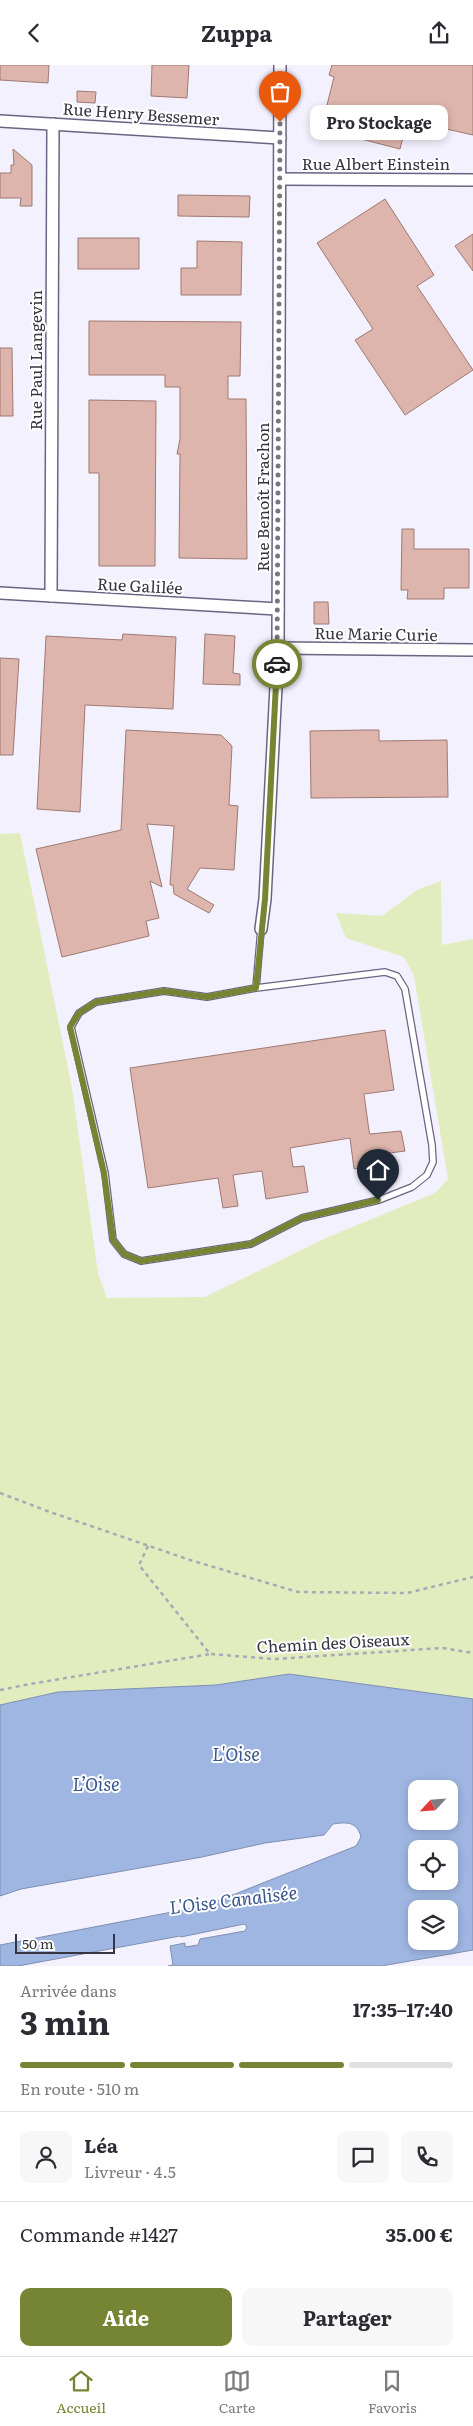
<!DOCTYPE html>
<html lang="fr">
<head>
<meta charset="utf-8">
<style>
  body { margin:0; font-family:Literata,serif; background:#f7f7f7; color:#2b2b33; height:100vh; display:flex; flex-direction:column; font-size:19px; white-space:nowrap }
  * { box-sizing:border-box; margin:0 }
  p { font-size:16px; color:#7c7c81 }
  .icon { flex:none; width:28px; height:28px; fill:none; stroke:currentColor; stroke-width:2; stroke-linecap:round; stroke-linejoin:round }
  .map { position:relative; height:1901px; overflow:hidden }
  .panel { display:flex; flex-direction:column; background:#fff; flex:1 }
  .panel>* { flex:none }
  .needle { width:32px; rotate:244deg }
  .controls { position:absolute; left:408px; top:1715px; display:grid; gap:10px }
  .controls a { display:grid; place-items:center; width:50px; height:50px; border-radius:10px; background:#fff; box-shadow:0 2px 8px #0003; font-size:25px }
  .scale { position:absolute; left:15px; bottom:12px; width:100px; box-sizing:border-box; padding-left:5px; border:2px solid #373441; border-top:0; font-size:14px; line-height:18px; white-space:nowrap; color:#373441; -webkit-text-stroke:4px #fff; paint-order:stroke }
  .pin { position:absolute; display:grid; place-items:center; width:42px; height:42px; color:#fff; margin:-51px -21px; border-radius:50% 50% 50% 0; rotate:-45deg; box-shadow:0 0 5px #0007 }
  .pin .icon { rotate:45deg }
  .courier { position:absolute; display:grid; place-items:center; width:50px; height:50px; margin:-25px; border:4px solid #758534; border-radius:50%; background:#fff; color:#222; box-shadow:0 1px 6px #0007 }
  .bubble { position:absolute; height:35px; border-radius:10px; background:#fff; box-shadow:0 2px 8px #0003; font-size:16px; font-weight:700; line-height:35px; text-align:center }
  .head em { font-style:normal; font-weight:700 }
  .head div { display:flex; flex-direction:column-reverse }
  .head { display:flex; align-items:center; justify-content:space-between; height:85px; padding:0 20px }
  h1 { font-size:32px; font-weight:700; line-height:38px }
  .bar { display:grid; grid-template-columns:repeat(4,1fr); gap:8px 5px; align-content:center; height:60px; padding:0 20px }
  .bar i { height:6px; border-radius:4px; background:#e1e1e2 }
  .bar .active { background:#758534 }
  .bar p { grid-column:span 4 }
  .line { display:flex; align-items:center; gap:12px; padding:0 20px; border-top:1px solid #e1e1e2 }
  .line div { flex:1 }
  .round { display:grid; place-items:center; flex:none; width:52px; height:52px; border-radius:10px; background:#f7f7f7 }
  .primary-button { display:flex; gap:10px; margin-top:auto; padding:10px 20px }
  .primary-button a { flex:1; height:58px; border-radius:10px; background:#758534; color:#fff; font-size:20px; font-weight:700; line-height:58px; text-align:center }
  .primary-button a+a { background:#f7f7f7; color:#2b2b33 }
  header { display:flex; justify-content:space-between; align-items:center; height:65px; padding:0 20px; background:#fff; font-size:22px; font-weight:700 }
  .dock { display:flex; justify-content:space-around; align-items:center; height:70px; border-top:1px solid #e1e1e2; background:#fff; font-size:14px; color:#7c7c81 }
  .dock a { display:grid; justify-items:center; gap:2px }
  .dock .active { color:#758534 }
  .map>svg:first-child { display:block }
</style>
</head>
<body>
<header><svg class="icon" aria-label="back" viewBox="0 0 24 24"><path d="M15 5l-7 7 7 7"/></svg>Zuppa<svg class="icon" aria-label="share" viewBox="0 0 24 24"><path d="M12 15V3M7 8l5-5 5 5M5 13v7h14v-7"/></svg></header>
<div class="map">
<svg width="473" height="1901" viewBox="0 0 473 1901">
  <rect width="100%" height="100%" fill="#f4f1ff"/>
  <path fill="#e1ecbf" d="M20 768 72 1023 98 1208 107 1233 205 1232 326 1173 435 1128 448 1114 414 911 404 892 346 873 336 848 382 851 417 825 441 816 442 880 473 874V1634L289 1609 216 1620 0 1641V769Z"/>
  <path fill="#9eb6e1" stroke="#7f8fb1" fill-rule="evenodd" d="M289 1609 473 1634V1885L381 1901H168L173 1900 170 1881 185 1878V1882L198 1880 200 1874 245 1866 247 1862 244 1859 181 1872 180 1871 18 1901H0V1880L193 1843 220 1835 356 1781 361 1772C357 1756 346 1757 333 1759L324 1770 265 1778 202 1792 21 1824 0 1831V1640L58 1627 216 1620ZM416 1724H449V1756H416ZM416 1784H449V1816H416ZM416 1844H449V1876H416Z"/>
  <g fill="#ddb5ac" stroke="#9e7971">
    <path d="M0 0H49L48 18 0 15Z"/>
    <path d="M152 0H189L187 33 151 31Z"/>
    <path d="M332 0H473V70L415 57 413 64 410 63 402 76 400 84 330 66 332 58 323 56 334 12 329 10Z"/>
    <path d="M77 26 96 27 95 38 77 37Z"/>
    <path d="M13 84 32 100V141H20L21 133H0V108H11V100H14Z"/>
    <path d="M178 130 250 131 249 152 178 151Z"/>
    <path d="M385 134 434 210 417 221 473 305 405 350 355 275 373 264 317 178Z"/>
    <path d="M473 169V206L455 181Z"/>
    <rect x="78" y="173" width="61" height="31"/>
    <path d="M197 176 242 177 241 230H181V203H197Z"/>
    <path d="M89 256 241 257 240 311H228V334H246L247 494 179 493 180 389H177L180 374V322H165V310H89Z"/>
    <path d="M0 283H12L13 351H0Z"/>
    <path d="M89 335 156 336 155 501H99V408H89Z"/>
    <path d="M402 464H414V484H469V523H444V534H407L408 525H401Z"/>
    <path d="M314 537H328L329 559H314Z"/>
    <path d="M123 569 176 572 173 644 85 640 80 747 37 744 46 571 122 575Z"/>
    <path d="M205 569 235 571 233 608 240 609V620L203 619Z"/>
    <path d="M0 593 19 594 13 690H0Z"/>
    <path d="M126 665 221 670 232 681 229 740 238 741 234 805 200 803 187 824 214 840 209 848 174 829 173 820H170L174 761 147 759 162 822 150 816 159 853 146 856 149 871 62 892 36 784 121 765Z"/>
    <path d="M364 665H379V676L447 675 448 732 311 733 310 666Z"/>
    <path d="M385 965 394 1025 364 1029 369 1066 370 1069 401 1066 405 1086 375 1090 376 1100 354 1104 350 1073 290 1083 293 1102 304 1101 308 1127 266 1134 262 1106 233 1110 238 1141 223 1143 218 1113 148 1123 130 1003Z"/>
  </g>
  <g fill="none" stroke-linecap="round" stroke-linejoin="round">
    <g stroke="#6b6381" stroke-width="8">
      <path id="lane" d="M256 923 385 907 397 911 405 924 432 1080 433 1097 427 1110 412 1122 379 1135 302 1153 251 1179 141 1196 124 1189 113 1175 105 1108 71 962 79 948 96 937 164 926 207 932 256 923 261 864"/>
    </g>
    <g stroke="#6b6381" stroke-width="14">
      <g id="street">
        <path d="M0 56 280 73"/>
        <path d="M280 114 473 115"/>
        <path d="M0 528 278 544"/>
        <path d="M51 531 53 59"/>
        <path d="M278 583 473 585"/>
        <path d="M261 864 265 834 278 583 280 0"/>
      </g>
    </g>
    <g stroke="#aba8b6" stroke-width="2.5" stroke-dasharray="4 4" stroke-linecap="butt">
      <path d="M0 1428 50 1447 190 1495 298 1527 407 1528 473 1512"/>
      <path d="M148 1481 139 1500 210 1589 274 1594 443 1583 473 1588"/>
      <path d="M0 1625 30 1619 210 1589"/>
    </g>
    <use href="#lane" stroke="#fff" stroke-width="5.5"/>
    <use href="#street" stroke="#fff" stroke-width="11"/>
  </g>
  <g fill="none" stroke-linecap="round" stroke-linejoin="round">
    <path stroke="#797684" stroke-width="5" stroke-dasharray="0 9" d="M277 599 280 57"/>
    <path stroke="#758534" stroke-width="6" d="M277 599 265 834 256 923 207 932 164 926 96 937 79 948 70 962 104 1108 113 1175 124 1189 141 1196 251 1179 302 1153 378 1135"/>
  </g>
  <g text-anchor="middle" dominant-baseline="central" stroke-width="4" stroke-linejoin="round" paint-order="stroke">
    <g font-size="16" fill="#373441" stroke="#fff">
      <text transform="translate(141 48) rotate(4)">Rue Henry Bessemer</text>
      <text x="376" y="98">Rue Albert Einstein</text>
      <text transform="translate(35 295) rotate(-90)">Rue Paul Langevin</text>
      <text transform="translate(262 432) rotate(-90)">Rue Benoît Frachon</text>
      <text transform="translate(140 520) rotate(3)">Rue Galilée</text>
      <text transform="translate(376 568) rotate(1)">Rue Marie Curie</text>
      <text transform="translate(333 1577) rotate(-3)">Chemin des Oiseaux</text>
    </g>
    <g font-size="18" font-style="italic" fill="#38558d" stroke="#fff">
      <text x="236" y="1688">L'Oise</text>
      <text x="96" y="1718">L’Oise</text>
      <text transform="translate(233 1834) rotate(-7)">L'Oise Canalisée</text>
    </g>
  </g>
</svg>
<div class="controls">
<a><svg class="needle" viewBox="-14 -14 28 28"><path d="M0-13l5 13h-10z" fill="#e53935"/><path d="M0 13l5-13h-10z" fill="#7c7c81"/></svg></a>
<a><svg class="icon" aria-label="locate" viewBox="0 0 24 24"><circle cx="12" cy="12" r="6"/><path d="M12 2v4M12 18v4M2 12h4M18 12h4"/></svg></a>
<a><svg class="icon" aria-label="layers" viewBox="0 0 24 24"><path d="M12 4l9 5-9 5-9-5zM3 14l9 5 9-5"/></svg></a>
</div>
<div class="scale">50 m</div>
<div class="pin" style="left:280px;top:57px;background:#ea580c"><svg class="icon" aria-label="bag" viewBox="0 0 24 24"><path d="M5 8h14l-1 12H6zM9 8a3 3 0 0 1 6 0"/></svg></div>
<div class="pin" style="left:378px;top:1135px;background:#1f2937"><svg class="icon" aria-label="home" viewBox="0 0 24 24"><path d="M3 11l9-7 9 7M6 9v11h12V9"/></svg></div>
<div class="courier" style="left:277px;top:599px"><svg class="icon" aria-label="car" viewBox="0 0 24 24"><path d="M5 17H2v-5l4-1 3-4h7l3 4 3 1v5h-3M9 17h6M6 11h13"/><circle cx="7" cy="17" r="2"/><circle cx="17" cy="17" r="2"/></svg></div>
<div class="bubble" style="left:310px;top:40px;width:138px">Pro Stockage</div>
</div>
<section class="panel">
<div class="head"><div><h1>3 min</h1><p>Arrivée dans</p></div><em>17:35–17:40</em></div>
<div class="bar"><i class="active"></i><i class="active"></i><i class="active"></i><i></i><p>En route · 510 m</p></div>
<div class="line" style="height:90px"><a class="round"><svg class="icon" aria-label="person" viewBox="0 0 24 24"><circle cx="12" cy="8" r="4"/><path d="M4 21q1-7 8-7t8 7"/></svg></a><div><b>Léa</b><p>Livreur · 4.5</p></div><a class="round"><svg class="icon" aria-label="chat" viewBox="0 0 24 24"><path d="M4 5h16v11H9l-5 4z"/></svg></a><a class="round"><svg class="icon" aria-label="phone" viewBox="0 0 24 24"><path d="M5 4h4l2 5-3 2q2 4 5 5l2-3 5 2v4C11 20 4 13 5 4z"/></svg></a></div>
<div class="line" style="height:65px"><div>Commande #1427</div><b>35.00 €</b></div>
<div class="primary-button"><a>Aide</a><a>Partager</a></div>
</section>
<nav class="dock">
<a class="active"><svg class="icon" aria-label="home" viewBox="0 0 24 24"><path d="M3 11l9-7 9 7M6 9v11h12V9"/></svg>Accueil</a>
<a><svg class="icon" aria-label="map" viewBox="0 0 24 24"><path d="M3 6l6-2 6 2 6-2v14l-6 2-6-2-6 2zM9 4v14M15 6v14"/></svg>Carte</a>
<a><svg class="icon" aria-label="saved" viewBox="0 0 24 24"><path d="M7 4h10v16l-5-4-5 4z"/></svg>Favoris</a>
</nav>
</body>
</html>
